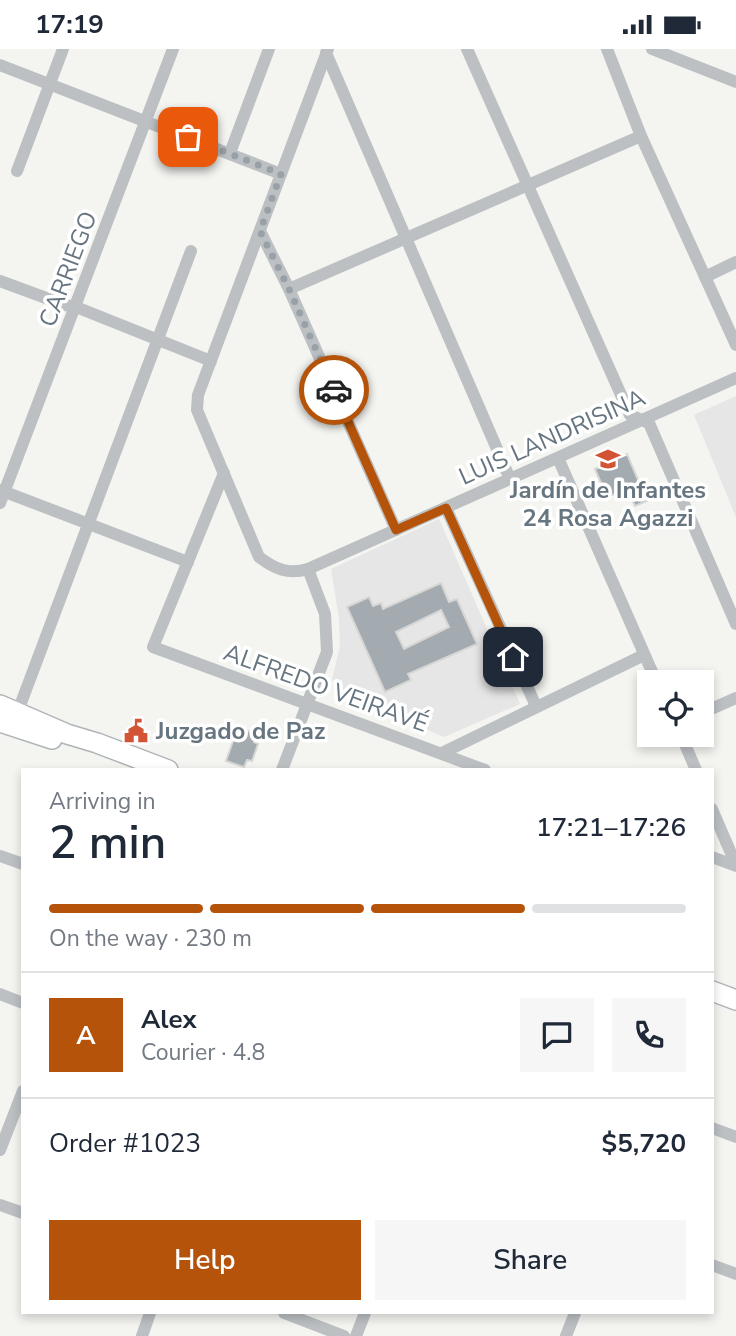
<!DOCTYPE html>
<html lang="en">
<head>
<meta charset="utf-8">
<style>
  body { margin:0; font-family:"Nunito Sans",sans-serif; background:#f6f6f7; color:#1f2937; height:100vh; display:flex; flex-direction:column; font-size:26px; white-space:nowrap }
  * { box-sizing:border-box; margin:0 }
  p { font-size:23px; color:#747a83 }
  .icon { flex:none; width:38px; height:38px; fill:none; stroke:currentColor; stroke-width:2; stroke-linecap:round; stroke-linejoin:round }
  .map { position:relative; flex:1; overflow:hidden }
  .details { position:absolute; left:21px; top:719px; width:693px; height:546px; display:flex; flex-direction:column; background:#fff; border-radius:0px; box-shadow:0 4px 10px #0003 }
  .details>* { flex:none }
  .fabs { position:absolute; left:637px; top:621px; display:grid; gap:14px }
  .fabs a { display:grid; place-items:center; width:77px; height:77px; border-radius:0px; background:#fff; box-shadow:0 4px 10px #0003; font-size:35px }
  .pin { position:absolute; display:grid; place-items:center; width:60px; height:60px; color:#fff; margin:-30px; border-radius:14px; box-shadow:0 4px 10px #0006 }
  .courier { position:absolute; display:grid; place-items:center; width:70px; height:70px; margin:-35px; border:5px solid #b45309; border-radius:50%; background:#fff; color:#222; box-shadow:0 2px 9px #0007 }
  .overview em { font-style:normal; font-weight:600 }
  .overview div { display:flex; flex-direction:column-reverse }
  .overview { display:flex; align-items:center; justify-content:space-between; height:119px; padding:0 28px }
  h1 { font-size:46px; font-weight:600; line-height:52px }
  .bar { display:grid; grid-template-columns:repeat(4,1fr); gap:10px 7px; align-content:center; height:84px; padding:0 28px }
  .bar i { height:9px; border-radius:5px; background:#e0e1e3 }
  .bar .selected { background:#b45309 }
  .bar p { grid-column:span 4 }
  .line { display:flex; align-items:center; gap:18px; padding:0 28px; border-top:2px solid #e0e1e3 }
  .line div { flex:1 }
  .round { display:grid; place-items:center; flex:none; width:74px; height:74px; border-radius:0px; background:#f6f6f7 }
  .cta { display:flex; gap:14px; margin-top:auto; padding:14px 28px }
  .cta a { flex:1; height:80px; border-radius:0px; background:#b45309; color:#fff; font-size:28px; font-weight:600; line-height:80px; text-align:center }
  .cta a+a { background:#f6f6f7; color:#1f2937 }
  .status { display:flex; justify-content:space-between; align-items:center; height:49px; padding:0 35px; background:#fff; direction:ltr }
  .status svg { height:19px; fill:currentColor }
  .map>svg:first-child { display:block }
</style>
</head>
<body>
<div class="status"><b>17:19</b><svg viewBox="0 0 49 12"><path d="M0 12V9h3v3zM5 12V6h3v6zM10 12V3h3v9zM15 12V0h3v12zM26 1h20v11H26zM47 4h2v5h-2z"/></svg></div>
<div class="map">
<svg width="736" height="1287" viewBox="0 0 736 1287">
  <rect width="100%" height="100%" fill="#f4f4f1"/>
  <g fill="#e5e6e5">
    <path d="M736 347V468L694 366Z"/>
    <path d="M439 470 520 655 444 688 347 646 332 631 340 597 339 570 331 520Z"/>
  </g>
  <g fill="#a4abb0" stroke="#d6d6d4" stroke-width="2" fill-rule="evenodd">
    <path d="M609 404 612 411 627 405 647 452 635 457 630 446 619 450 617 444 607 448 595 420 604 416 600 408Z"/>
    <path d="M441 534 449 553 457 550 477 595 408 625 411 631 385 643 347 558 369 548 373 557 381 554 383 560ZM441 561 449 578 404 600 396 583Z"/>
    <path d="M238 678 257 685 254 693 258 695 252 712 247 711 244 718 226 712Z"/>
  </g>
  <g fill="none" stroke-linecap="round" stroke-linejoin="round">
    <g stroke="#aeb4b7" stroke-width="22">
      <g id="secondary">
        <path d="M0 656 67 685 97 694 168 721"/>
        <path d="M0 673 52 690"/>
        <path d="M712 942 736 951"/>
      </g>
    </g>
    <g stroke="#bcc0c3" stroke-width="12">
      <path d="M328 0 198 346 197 361 259 508C275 520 288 526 308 520L736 329"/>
      <path d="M467 0 630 366 649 374 736 575"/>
      <path d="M607 0 641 87 736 296"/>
      <path d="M652 0 736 33"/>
      <path d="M326 4 510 430"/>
      <path d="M0 16 281 125"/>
      <path d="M230 104 269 0"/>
      <path d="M17 122 63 0"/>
      <path d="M260 182 289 240 396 481"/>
      <path d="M705 228 736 213"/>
      <path d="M0 232 65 256 76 258 211 312"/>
      <path d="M289 240 641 87"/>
      <path d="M558 409 657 634"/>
      <path d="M224 424 153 598 485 721"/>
      <path d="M0 441 188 513"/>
      <path d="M0 454 173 0"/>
      <path d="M446 459 536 657"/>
      <path d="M18 662 191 202"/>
      <path d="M702 664 736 649"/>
      <path d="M681 686 696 721"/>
      <path d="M442 704 644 606"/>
      <path d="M282 721 327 603 325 565 308 520"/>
      <path d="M712 760 736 816"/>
      <path d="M0 807 23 815"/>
      <path d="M712 808 736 817"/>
      <path d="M0 945 23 954"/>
      <path d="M712 1079 736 1088"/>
      <path d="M0 1101 23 1042"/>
      <path d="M0 1156 23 1164"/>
      <path d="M712 1216 736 1225"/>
      <path d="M284 1264 344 1287"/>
      <path d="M142 1287 150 1264"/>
      <path d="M356 1287 365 1264"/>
      <path d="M566 1287 575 1264"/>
    </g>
    <use href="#secondary" stroke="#fff" stroke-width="19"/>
  </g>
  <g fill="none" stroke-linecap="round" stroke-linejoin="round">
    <path stroke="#98a1a7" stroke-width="7" stroke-dasharray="0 12.6" d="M188 88 281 125 260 182 289 240 334 341"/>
    <path stroke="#b45309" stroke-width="9" d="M334 341 396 481 446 459 513 608"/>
  </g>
  <defs>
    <g id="school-bare" transform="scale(1.89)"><path d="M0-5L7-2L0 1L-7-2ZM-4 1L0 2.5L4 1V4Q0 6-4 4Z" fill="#d25434" stroke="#fff" stroke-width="2.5" paint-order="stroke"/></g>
    <g id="civic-bare" transform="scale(1.89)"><path d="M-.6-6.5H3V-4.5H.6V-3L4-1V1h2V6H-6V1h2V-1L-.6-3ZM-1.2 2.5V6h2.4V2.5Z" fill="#d25434" stroke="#fff" stroke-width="2.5" paint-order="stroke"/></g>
  </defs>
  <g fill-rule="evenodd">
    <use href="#school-bare" x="608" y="410"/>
    <use href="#civic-bare" x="136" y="682"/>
  </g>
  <g text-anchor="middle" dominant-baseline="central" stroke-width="7" stroke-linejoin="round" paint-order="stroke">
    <g font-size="24" fill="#66757f" stroke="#fff">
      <text transform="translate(68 220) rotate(-69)">CARRIEGO</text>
      <text transform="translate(552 388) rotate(-24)">LUIS LANDRISINA</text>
      <text transform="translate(326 639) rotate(20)">ALFREDO VEIRAVÉ</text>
    </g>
    <g font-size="24" font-weight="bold" fill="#66757f" stroke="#fff">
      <text x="608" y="441">Jardín de Infantes<tspan x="608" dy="28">24 Rosa Agazzi</tspan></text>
      <text x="156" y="682" text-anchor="start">Juzgado de Paz</text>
    </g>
  </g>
</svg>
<div class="fabs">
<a><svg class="icon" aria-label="locate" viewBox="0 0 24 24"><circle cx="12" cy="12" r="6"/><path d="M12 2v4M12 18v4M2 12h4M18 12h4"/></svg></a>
</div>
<div class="pin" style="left:188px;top:88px;background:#ea580c"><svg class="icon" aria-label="bag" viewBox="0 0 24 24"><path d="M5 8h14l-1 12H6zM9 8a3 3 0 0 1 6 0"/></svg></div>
<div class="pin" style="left:513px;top:608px;background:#1f2937"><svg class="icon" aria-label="home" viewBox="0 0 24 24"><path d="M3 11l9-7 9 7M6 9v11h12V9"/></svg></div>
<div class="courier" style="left:334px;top:341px"><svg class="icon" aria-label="car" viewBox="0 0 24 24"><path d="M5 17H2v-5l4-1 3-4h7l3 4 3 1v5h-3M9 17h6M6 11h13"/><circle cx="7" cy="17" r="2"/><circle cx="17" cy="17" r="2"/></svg></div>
<section class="details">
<div class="overview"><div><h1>2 min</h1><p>Arriving in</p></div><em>17:21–17:26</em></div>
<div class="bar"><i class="selected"></i><i class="selected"></i><i class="selected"></i><i></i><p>On the way · 230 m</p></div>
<div class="line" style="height:126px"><b class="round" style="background:#b45309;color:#fff">A</b><div><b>Alex</b><p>Courier · 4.8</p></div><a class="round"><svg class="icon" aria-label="chat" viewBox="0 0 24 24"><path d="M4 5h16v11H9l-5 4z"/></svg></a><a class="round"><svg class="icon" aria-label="phone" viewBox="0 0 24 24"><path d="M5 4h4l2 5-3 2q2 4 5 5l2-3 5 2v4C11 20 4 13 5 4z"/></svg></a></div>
<div class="line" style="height:91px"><div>Order #1023</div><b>$5,720</b></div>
<div class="cta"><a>Help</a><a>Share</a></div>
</section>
</div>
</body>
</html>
